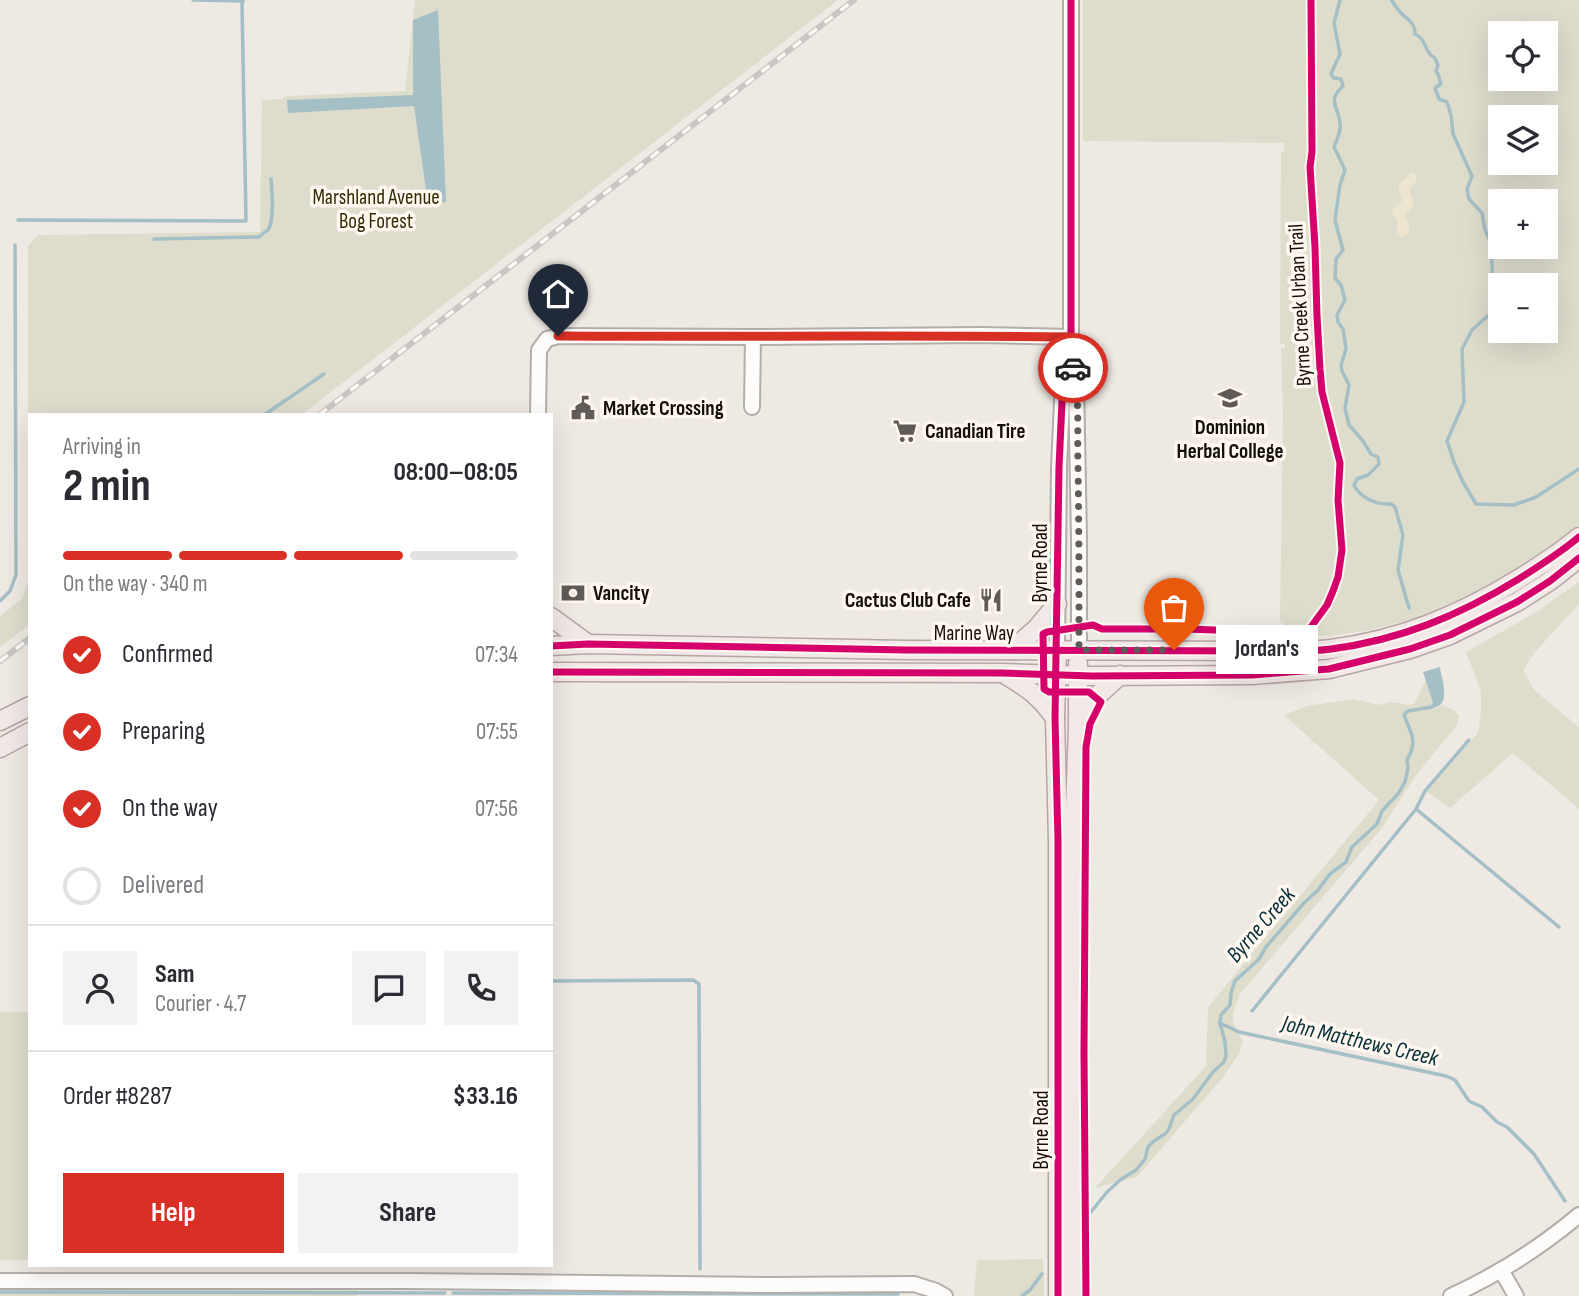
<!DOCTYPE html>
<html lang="en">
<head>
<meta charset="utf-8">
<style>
  body { margin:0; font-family:"Sofia Sans Condensed",sans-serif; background:#f2f2f3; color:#2b2b33; height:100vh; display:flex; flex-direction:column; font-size:26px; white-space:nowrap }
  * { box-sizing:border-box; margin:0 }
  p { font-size:23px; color:#7c7c81 }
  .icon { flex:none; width:38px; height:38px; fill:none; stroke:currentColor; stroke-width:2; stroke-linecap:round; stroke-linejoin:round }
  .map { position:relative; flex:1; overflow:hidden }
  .sheet { position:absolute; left:28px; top:413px; width:525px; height:854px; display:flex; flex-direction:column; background:#fff; border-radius:0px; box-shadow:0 7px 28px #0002 }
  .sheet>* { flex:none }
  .fabs { position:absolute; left:1488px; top:21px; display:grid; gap:14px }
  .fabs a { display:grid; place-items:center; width:70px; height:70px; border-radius:0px; background:#fff; box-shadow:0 7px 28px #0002; font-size:35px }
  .pin { position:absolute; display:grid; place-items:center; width:60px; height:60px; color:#fff; margin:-72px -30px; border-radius:50% 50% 50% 0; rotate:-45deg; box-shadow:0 0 7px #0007 }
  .pin .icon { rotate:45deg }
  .courier { position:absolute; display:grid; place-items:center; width:70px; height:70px; margin:-35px; border:5px solid #d93025; border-radius:50%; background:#fff; color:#222; box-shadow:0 2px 9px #0007 }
  .bubble { position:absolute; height:49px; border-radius:0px; background:#fff; box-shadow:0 7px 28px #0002; font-size:23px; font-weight:700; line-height:49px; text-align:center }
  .overview em { font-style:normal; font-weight:700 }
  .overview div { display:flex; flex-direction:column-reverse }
  .overview { display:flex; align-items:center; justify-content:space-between; height:119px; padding:0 35px }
  h1 { font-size:46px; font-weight:700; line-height:52px }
  .bar { display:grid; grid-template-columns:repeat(4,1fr); gap:10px 7px; align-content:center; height:84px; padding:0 35px }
  .bar i { height:9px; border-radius:5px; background:#e1e1e2 }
  .bar .on { background:#d93025 }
  .bar p { grid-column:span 4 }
  .line { display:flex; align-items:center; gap:18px; padding:0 35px; border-top:2px solid #e1e1e2 }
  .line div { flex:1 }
  .round { display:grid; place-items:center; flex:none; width:74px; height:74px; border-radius:0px; background:#f2f2f3 }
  ol { padding:0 35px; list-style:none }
  li { display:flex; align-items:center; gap:21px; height:77px }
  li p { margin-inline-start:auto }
  li .icon { padding:7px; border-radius:50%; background:#d93025; color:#fff; stroke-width:4 }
  li:last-child { color:#7c7c81 }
  li i { width:38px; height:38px; border:4px solid #e1e1e2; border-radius:50% }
  .primary-button { display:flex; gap:14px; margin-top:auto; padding:14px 35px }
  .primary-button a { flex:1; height:80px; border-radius:0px; background:#d93025; color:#fff; font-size:28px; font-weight:700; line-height:80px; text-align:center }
  .primary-button a+a { background:#f2f2f3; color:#2b2b33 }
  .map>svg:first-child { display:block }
</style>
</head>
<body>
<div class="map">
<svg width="1579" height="1296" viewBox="0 0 1579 1296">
  <rect width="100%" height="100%" fill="#efe9e3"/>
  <g fill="#deddcc" fill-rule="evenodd">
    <path d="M415 0H838L301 415H30V624L0 647V616L22 599 28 583V246L38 235 260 232 262 100 282 99 287 96 405 91Z"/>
    <path d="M1083 0H1579V525C1516 580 1434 621 1350 633 1329 637 1307 636 1286 635V626L1280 622 1283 415 1281 348H1285V344L1280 343 1281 151 1284 153V143L1083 141ZM1500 33H1545V79H1500ZM1500 117H1545V163H1500ZM1500 201H1545V247H1500ZM1500 285H1545V331H1500Z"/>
    <path d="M1579 582V604L1535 652 1523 670 1534 690 1579 727V809L1513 753 1450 808 1427 792 1478 733 1481 711V691L1466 652 1533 614Z"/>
    <path d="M1426 679 1435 709 1442 705 1452 709 1459 715 1457 725 1416 775 1382 828 1240 994C1231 1018 1229 1018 1243 1041L1239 1053 1225 1075 1137 1177 1095 1188 1206 1066 1208 1007 1379 800 1284 715 1307 706 1354 699 1378 705 1390 702 1409 705 1414 704Z"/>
    <rect x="0" y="1012" width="30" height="248"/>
    <path d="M1043 1259 1044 1296H974L977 1260Z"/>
    <path d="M0 1286 357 1287V1296H0Z"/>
  </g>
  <path fill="#ede5ce" d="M1411 173 1415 174 1417 177 1416 181 1409 190 1414 203 1411 209 1405 215C1407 225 1416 231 1402 237L1396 233 1398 221 1391 213 1393 209 1402 201C1402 195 1398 190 1398 185Z"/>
  <g fill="#a4bfc6">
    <path d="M438 10 446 202 428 204 414 106 288 113 287 100 413 95V20Z"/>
    <path d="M1440 667C1442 682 1453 709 1429 708L1433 703 1423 672Z"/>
  </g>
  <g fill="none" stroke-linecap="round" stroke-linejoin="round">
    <g stroke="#a4bfc6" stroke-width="3.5">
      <path d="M1340 0 1334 23 1340 54 1331 74 1334 78 1341 79 1343 86C1326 102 1339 106 1340 124 1341 133 1337 139 1334 147L1345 170 1340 185 1335 220 1343 250 1336 259 1335 278 1341 285 1345 300 1337 315 1338 322 1343 329 1346 348 1341 366 1342 371 1349 385 1345 408 1349 425 1363 441 1371 454 1378 457 1379 464 1368 475 1357 479 1354 485C1360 498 1377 505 1391 504L1395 507 1403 535 1398 570 1409 608"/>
      <path d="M1392 1C1395 6 1399 11 1403 15 1410 21 1415 24 1415 34 1427 39 1424 53 1435 58L1438 65 1436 71 1438 74 1441 84 1435 88 1439 99 1447 102 1451 115 1453 134 1472 176 1467 189 1469 199 1482 213 1485 230 1491 243 1493 286 1490 314 1472 330 1462 349 1464 402 1447 441 1454 462 1463 482 1476 504 1514 505 1536 497 1579 469"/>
      <path d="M18 220 246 221 242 4 243 1 193 0"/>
      <path d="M154 239 259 237C260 236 266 231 268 230 275 219 272 192 271 179"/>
      <path d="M264 415 324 374"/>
      <path d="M0 601 10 591 16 575 15 245"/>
      <path d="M1416 809 1559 927"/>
      <path d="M551 981 693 980 699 984 700 1269"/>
      <path d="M1252 1011 1416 809 1425 791 1469 740"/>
      <path d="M1220 1023 1239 1032 1446 1076 1455 1080 1469 1101 1482 1107 1497 1122 1507 1127 1534 1154 1565 1201"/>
      <path d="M1091 1212 1107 1192 1120 1180 1136 1170 1145 1159 1148 1147 1154 1141 1165 1134 1169 1129 1174 1115 1193 1099 1213 1072 1224 1062 1226 1056 1225 1042 1220 1023 1221 1015 1230 1005 1231 993 1235 981 1259 959 1266 947 1304 903 1318 890 1330 874 1346 862 1352 847 1377 824 1382 811 1398 794 1405 782 1408 768 1407 760 1411 752 1413 743 1412 735 1404 715 1408 711 1432 707"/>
      <path d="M0 1292 445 1293"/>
      <path d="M453 1293 898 1294"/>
      <path d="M1022 1296 1030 1290 1042 1274"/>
    </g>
    <g stroke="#b3aea9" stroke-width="18">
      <g id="minor">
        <path d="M1071 0V361L1076 383 1079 539V650"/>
        <path d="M752 407 753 337"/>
        <path d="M538 415 539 350 547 339 558 336 753 337 981 335 1071 337"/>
        <path d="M1057 650 1059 467 1063 380 1071 361"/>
        <path d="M1501 1270 1516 1296"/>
        <path d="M0 1281H408L773 1285 914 1284 936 1291 945 1296"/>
        <path d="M1451 1296C1497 1275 1541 1247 1579 1215"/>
      </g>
    </g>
    <g stroke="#b7a5a3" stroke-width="21">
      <g id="major">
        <path d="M551 617 588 644"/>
        <path d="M551 646 588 644 906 650 1288 651C1302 651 1317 651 1331 649 1400 640 1458 616 1517 580 1538 567 1560 553 1579 537"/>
        <path d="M1012 650 1036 629 1057 604"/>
        <path d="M1057 650 1055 718 1058 841V1296"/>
        <path d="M551 672 1003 673 1092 676 1252 675 1329 669 1410 649 1450 635 1517 602 1550 581 1579 558"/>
        <path d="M1006 675C1029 689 1039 696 1055 718"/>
        <path d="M0 721 30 706"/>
        <path d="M1080 725 1096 697 1120 675"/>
        <path d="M0 748 30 732"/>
        <path d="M1075 1296 1071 1038 1076 929 1074 837 1078 728V664"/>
      </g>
    </g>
    <use href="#minor" stroke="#fdfcfb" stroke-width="14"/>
    <use href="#major" stroke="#f2e8e7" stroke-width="18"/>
    <g stroke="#c9c7c6" stroke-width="6">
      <g id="rail">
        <path d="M319 415 854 0"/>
        <path d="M0 661 30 638"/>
      </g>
    </g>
    <use href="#rail" stroke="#fff7f0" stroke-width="3.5" stroke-dasharray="10" stroke-linecap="butt"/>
    <g stroke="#fff7f0" stroke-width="11">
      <g id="cycleway">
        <path d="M551 646 588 644 906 650 1288 651C1302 651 1317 651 1331 649 1400 640 1458 616 1517 580 1538 567 1560 553 1579 537"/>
        <path d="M551 672 1003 673 1092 676 1252 675 1329 669 1410 649 1450 635 1517 602 1550 581 1579 558"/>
        <path d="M1058 1296V841L1055 718 1059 467 1063 380 1071 361V0"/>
        <path d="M1086 1296 1084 1053 1086 747 1090 724 1101 702 1089 692H1049L1044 689 1043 634 1047 632 1093 625 1102 629H1186L1298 633 1308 631 1327 605 1333 591 1338 577 1342 550 1338 500 1340 463 1322 392 1320 369 1317 316 1315 247 1310 167 1312 152 1311 0"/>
      </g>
    </g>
    <use href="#cycleway" stroke="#d6006c" stroke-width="7"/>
  </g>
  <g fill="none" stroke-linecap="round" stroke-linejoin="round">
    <path stroke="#605b57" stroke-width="7" stroke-dasharray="0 12.6" d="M1073 368C1080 399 1077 433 1078 465 1079 527 1079 588 1079 650H1174"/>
    <path stroke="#d93025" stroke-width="9" d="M558 336C729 337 900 335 1071 337V361L1073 368"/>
  </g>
  <defs>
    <g id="university-bare" transform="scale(1.89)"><path d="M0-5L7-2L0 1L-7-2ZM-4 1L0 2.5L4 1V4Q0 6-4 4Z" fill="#605b57" stroke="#fff7f0" stroke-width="2.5" paint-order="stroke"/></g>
    <g id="civic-bare" transform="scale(1.89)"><path d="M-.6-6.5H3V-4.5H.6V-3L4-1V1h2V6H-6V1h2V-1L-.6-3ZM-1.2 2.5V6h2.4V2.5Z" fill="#605b57" stroke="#fff7f0" stroke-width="2.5" paint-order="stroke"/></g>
    <g id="supermarket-bare" transform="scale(1.89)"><path d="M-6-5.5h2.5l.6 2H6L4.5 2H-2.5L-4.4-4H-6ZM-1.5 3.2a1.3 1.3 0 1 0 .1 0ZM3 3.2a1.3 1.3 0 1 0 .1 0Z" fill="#605b57" stroke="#fff7f0" stroke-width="2.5" paint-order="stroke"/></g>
    <g id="bank-bare" transform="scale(1.89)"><path d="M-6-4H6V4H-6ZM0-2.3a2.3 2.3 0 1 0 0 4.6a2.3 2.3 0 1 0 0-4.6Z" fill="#605b57" stroke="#fff7f0" stroke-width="2.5" paint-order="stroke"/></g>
    <g id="restaurant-bare" transform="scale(1.89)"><path d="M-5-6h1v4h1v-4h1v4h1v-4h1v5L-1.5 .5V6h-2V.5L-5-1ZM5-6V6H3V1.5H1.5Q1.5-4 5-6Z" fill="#605b57" stroke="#fff7f0" stroke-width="2.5" paint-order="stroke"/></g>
  </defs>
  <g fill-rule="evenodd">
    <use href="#university-bare" x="1230" y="398"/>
    <use href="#civic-bare" x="583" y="408"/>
    <use href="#supermarket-bare" x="905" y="431"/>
    <use href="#bank-bare" x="573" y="593"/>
    <use href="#restaurant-bare" x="991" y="600"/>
  </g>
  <g text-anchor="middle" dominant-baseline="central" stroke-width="7" stroke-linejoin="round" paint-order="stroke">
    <g font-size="21" fill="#2d2f03" stroke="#fff7f0">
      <text x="376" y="197">Marshland Avenue<tspan x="376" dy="24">Bog Forest</tspan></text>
    </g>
    <g font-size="21" fill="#130f0b" stroke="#fff7f0">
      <text transform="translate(1300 305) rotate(-93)">Byrne Creek Urban Trail</text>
      <text transform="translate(1040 563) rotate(-90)">Byrne Road</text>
      <text x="974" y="633">Marine Way</text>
      <text transform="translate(1041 1130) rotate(-90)">Byrne Road</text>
    </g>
    <g font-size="21" font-weight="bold" fill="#130f0b" stroke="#fff7f0" text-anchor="start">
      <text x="603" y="408">Market Crossing</text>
      <text x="1230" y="427" text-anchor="middle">Dominion<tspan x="1230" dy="24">Herbal College</tspan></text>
      <text x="925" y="431">Canadian Tire</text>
      <text x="593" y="593">Vancity</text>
      <text x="971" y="600" text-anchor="end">Cactus Club Cafe</text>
    </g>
    <g font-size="23" font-style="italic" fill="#063039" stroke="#fff7f0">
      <text transform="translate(1261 925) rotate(-49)">Byrne Creek</text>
      <text transform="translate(1360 1041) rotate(13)">John Matthews Creek</text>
    </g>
  </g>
</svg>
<div class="fabs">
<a><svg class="icon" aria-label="locate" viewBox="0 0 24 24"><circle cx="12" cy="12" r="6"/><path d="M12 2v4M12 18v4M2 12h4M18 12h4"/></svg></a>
<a><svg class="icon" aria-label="layers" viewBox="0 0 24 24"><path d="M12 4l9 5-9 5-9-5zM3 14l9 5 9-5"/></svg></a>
<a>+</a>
<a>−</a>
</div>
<div class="pin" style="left:1174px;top:650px;background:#ea580c"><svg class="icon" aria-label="bag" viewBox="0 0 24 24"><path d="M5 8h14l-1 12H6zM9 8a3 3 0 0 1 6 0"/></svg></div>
<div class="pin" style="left:558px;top:336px;background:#1f2937"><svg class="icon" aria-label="home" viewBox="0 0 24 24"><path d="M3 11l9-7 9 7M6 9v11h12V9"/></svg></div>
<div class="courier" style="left:1073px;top:368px"><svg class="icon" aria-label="car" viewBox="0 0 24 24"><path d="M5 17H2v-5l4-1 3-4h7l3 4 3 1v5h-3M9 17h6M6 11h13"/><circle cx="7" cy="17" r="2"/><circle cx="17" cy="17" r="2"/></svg></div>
<div class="bubble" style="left:1216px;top:625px;width:102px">Jordan's</div>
<section class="sheet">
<div class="overview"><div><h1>2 min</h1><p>Arriving in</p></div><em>08:00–08:05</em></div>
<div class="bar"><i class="on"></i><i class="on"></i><i class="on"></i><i></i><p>On the way · 340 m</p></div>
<ol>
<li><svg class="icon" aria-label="check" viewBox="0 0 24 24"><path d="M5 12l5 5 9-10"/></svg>Confirmed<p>07:34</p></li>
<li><svg class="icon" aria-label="check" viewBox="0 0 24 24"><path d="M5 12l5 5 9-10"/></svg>Preparing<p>07:55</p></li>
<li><svg class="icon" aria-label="check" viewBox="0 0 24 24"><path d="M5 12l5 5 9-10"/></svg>On the way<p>07:56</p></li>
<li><i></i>Delivered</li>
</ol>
<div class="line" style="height:126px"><a class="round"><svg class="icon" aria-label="person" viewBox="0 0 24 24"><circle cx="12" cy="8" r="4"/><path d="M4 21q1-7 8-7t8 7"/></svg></a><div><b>Sam</b><p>Courier · 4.7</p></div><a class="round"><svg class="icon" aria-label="chat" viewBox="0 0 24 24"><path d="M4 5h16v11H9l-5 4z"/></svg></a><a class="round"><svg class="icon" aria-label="phone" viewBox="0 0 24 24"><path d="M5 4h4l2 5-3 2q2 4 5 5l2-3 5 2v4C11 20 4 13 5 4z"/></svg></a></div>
<div class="line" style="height:91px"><div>Order #8287</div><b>$33.16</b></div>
<div class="primary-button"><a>Help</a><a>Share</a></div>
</section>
</div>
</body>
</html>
